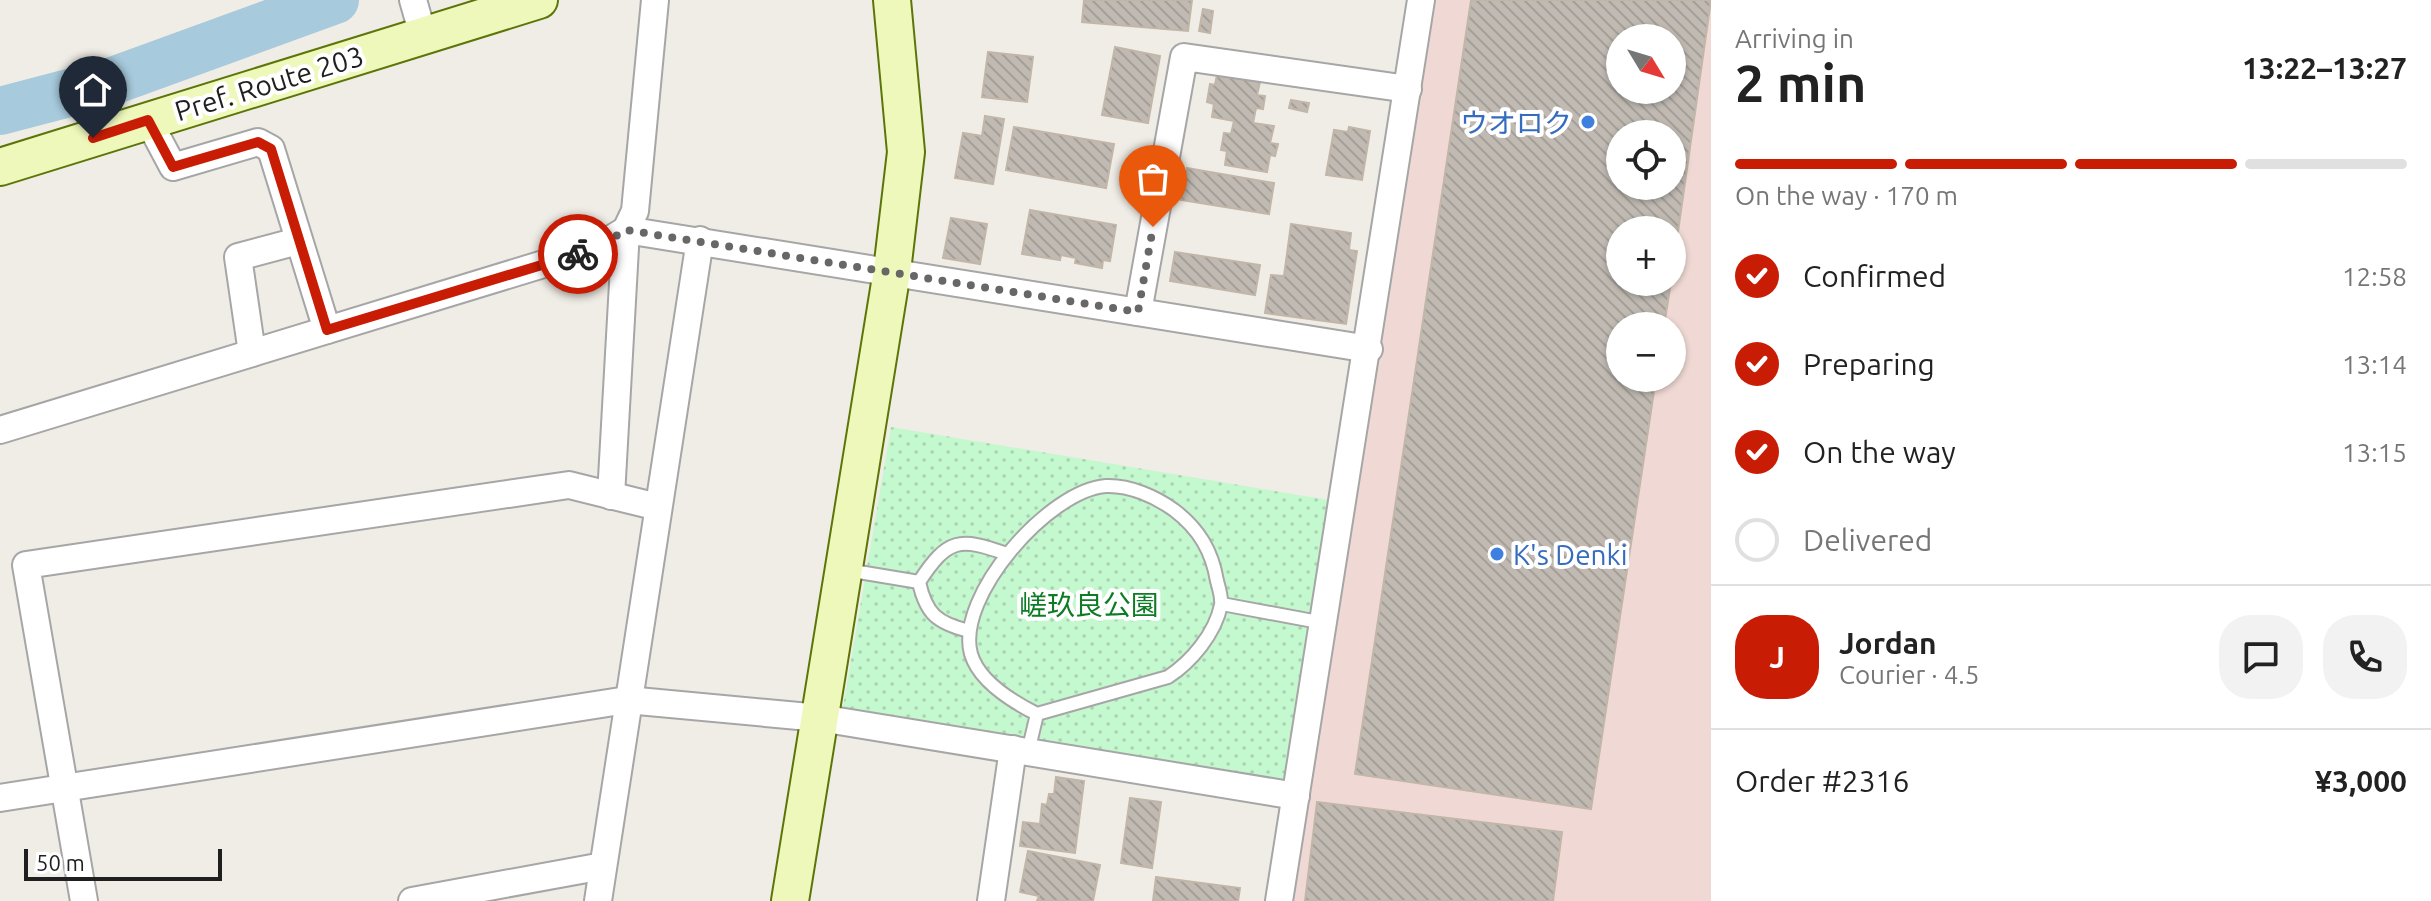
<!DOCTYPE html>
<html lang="en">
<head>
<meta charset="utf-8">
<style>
  body { margin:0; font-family:Ubuntu,"Noto Sans JP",sans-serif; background:#f2f2f2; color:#222; height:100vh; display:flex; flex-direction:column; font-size:30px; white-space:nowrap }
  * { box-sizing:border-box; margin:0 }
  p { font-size:26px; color:#767676 }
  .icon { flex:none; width:44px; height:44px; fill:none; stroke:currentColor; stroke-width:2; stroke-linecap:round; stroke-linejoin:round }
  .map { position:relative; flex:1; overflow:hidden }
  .drawer { display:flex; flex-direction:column; background:#fff; width:720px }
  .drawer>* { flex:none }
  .needle { width:52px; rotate:128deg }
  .tools { position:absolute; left:1606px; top:24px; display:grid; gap:16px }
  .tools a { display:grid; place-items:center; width:80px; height:80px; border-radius:50%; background:#fff; box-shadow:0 2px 6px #0004; font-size:40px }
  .scale { position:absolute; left:24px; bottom:20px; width:198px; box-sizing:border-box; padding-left:8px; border:4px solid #1f1f1f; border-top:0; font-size:22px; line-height:28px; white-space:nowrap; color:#1f1f1f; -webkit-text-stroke:6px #fff; paint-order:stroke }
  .pin { position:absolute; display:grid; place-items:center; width:68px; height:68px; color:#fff; margin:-82px -34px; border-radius:50% 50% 50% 0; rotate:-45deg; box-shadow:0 0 8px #0007 }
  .pin .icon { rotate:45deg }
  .courier { position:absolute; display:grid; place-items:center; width:80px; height:80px; margin:-40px; border:6px solid #c91c05; border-radius:50%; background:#fff; color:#222; box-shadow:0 2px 10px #0007 }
  .overview em { font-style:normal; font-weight:700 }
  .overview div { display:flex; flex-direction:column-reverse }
  .overview { display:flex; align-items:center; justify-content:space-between; height:136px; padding:0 24px }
  h1 { font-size:52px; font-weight:700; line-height:60px }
  .bar { display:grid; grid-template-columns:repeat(4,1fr); gap:12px 8px; align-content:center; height:96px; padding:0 24px }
  .bar i { height:10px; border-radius:6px; background:#e0e0e0 }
  .bar .active { background:#c91c05 }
  .bar p { grid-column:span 4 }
  .line { display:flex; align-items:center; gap:20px; padding:0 24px; border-top:2px solid #e0e0e0 }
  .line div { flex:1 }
  .round { display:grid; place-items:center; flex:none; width:84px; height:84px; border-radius:32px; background:#f2f2f2 }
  ol { padding:0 24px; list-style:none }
  li { display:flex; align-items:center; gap:24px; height:88px }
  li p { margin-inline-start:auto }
  li .icon { padding:8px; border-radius:50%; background:#c91c05; color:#fff; stroke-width:4 }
  li:last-child { color:#767676 }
  li i { width:44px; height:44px; border:4px solid #e0e0e0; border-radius:50% }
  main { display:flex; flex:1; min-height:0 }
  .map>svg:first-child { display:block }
</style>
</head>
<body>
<main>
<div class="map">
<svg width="1711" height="901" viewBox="0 0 1711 901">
  <defs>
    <pattern id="park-dots" width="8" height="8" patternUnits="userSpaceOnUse" patternTransform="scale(2)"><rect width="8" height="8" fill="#c4f8ce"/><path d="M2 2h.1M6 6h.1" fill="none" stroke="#a8d4b0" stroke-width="1.8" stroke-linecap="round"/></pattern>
    <pattern id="building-back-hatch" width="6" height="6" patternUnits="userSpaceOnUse" patternTransform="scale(2)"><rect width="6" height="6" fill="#c0bab2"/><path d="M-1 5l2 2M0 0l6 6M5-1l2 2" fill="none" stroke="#a59f99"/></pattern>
  </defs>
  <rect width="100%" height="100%" fill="#f0ede6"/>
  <path fill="#f0d9d5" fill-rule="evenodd" d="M1435 0H1711V901H1293ZM1620 38H1672V90H1620ZM1620 134H1672V186H1620ZM1620 230H1672V282H1620ZM1620 326H1672V378H1620Z"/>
  <path fill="url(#park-dots)" d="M891 427 1335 501 1287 780 843 707Z"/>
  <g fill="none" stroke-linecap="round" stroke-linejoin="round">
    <path stroke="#a7cadc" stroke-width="48" d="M0 111 107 83 335 0"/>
  </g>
  <g fill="url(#building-back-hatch)" stroke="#c1b6a8" stroke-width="2" fill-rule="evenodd">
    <path d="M1084 0H1192L1188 31 1082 22Z"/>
    <path d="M1471 0H1711L1672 274V230H1620V282H1671L1664 326H1620V378H1656L1591 809 1355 774ZM1620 38H1672V90H1620ZM1620 134H1672V186H1620Z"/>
    <path d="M1203 9 1213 11 1210 33 1199 31Z"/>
    <path d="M1115 47 1160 56 1148 123 1102 115Z"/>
    <path d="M988 52 1033 57 1027 102 982 97Z"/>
    <path d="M1217 75 1260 82 1257 95 1265 96 1263 109 1256 108 1253 123 1274 126 1270 143 1278 144 1275 156 1270 155 1267 172 1225 165 1227 151 1221 150 1224 133 1231 134 1234 121 1212 117 1214 104 1207 102 1210 84 1215 85Z"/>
    <path d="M1291 100 1309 103 1307 112 1289 108Z"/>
    <path d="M985 116 1004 119 993 184 955 178 963 133 982 136Z"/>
    <path d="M1014 127 1114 144 1106 188 1006 170Z"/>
    <path d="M1349 127 1370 131 1362 180 1326 175 1334 130 1348 132Z"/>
    <path d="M1187 168 1274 183 1269 214 1181 200Z"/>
    <path d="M1030 210 1116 225 1110 261 1103 260 1102 268 1075 263 1076 258 1061 255 1060 260 1022 254Z"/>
    <path d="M951 218 987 224 980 264 943 258Z"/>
    <path d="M1291 224 1351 233 1349 250 1357 251 1346 324 1265 313 1271 275 1284 276Z"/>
    <path d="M1175 252 1260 265 1255 295 1170 281Z"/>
    <path d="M1056 777 1084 781 1075 853 1020 846 1023 822 1040 824 1042 804 1047 805 1049 794H1054Z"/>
    <path d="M1130 798 1161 802 1152 868 1121 863Z"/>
    <path d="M1317 802 1562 832 1553 901H1305Z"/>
    <path d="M1028 851 1100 865 1093 901H1037L1039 896 1020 892Z"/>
    <path d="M1156 877 1240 888 1238 901H1153Z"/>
  </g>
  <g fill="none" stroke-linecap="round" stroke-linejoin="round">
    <g stroke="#a6a6a6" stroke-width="16">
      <g id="lane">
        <path d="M847 570 919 582"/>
        <path d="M1222 604 1324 623"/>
        <path d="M969 631C937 623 926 614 919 582 948 538 959 537 1007 554"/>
        <path d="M1028 752 1037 714 1168 677C1191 662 1215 634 1221 605 1222 598 1219 588 1217 581 1212 551 1199 529 1174 510 1156 497 1130 485 1106 486 1049 490 955 597 971 654 979 681 1013 702 1037 714"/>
      </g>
    </g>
    <g stroke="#a6a6a6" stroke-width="30">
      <g id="street">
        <path d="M413 0 423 35"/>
        <path d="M148 120 173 167 258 142 271 149 327 330"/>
        <path d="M1138 312 1184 57 1408 89"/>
        <path d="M252 353 238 257 298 241"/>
        <path d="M0 430 596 248 626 230 1369 349"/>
        <path d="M611 496 626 230 635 211 655 0"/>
        <path d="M0 798 627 700 820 718 1296 796"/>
        <path d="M84 901 26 565 569 485 658 507"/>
        <path d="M412 901 603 866"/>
        <path d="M598 901 700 240"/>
        <path d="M991 901 1013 749"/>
        <path d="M1279 901 1421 0"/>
      </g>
    </g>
    <g stroke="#5c7508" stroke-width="40">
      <g id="secondary">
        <path d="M0 167 539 0"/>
        <path d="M790 901 892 271 906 152 892 0"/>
      </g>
    </g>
    <use href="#lane" stroke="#fff" stroke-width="12"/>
    <use href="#street" stroke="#fff" stroke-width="26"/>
    <use href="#secondary" stroke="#eef8bb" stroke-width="36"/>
  </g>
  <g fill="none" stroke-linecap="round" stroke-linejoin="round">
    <path stroke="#686765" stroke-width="8" stroke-dasharray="0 14.4" d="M578 254 596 248 626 230 1138 312 1153 227"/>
    <path stroke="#c91c05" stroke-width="10" d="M93 138 148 120 173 167 258 142 271 149 327 330 578 254"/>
  </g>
  <g fill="#3f7fe0" stroke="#fff" stroke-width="3">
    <circle cx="1588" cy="122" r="8"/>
    <circle cx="1497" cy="554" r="8"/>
  </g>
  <g text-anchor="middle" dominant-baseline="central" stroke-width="8" stroke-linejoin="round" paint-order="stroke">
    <g font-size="28" fill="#1f1f1f" stroke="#fff">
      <text transform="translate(269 83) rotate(-17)">Pref. Route 203</text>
    </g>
    <g font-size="28" fill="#366cbe" stroke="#fff" text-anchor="end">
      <text x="1572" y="122">ウオロク</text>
      <text x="1513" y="554" text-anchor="start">K's Denki</text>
    </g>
    <g font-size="28" fill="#0e7c24" stroke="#fff">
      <text x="1089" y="604">嵯玖良公園</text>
    </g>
  </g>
</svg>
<div class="tools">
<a><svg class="needle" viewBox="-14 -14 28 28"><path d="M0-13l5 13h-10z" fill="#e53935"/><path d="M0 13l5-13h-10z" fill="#767676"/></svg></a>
<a><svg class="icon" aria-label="locate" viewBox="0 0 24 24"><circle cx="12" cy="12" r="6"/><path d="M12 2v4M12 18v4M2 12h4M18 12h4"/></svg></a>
<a>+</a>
<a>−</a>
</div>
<div class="scale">50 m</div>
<div class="pin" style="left:1153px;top:227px;background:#ea580c"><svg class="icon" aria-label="bag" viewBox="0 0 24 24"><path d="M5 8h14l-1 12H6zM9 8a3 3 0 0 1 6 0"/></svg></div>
<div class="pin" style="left:93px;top:138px;background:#1f2937"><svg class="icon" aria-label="home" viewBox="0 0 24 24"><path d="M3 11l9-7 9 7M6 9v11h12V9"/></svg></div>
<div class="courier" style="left:578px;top:254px"><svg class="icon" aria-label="bike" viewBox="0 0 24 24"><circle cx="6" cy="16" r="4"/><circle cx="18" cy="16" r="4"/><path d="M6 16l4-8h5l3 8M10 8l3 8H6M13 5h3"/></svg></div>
</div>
<section class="drawer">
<div class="overview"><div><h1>2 min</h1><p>Arriving in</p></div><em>13:22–13:27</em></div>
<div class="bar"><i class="active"></i><i class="active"></i><i class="active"></i><i></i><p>On the way · 170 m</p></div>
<ol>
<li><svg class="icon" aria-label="check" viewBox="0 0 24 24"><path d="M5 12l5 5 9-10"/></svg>Confirmed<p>12:58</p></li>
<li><svg class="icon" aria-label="check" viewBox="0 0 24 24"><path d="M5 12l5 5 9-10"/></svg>Preparing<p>13:14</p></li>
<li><svg class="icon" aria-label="check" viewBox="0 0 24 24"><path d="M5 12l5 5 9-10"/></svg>On the way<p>13:15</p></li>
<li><i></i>Delivered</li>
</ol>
<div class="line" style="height:144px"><b class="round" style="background:#c91c05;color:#fff">J</b><div><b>Jordan</b><p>Courier · 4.5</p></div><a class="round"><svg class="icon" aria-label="chat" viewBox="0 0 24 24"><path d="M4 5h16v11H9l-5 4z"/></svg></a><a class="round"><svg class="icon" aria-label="phone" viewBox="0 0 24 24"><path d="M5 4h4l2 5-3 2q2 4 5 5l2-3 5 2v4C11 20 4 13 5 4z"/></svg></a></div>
<div class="line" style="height:104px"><div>Order #2316</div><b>¥3,000</b></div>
</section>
</main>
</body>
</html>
